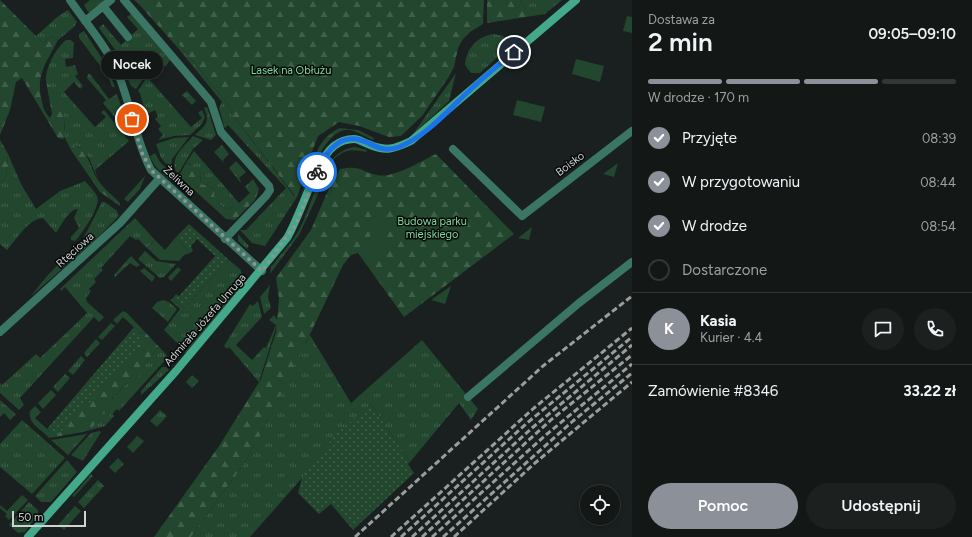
<!DOCTYPE html>
<html lang="pl">
<head>
<meta charset="utf-8">
<style>
  body { margin:0; font-family:Figtree,sans-serif; background:#1c2120; color:#f1f3f6; height:100vh; display:flex; flex-direction:column; font-size:15px; white-space:nowrap }
  * { box-sizing:border-box; margin:0 }
  p { font-size:13px; color:#9da0a1 }
  .icon { flex:none; width:22px; height:22px; fill:none; stroke:currentColor; stroke-width:2; stroke-linecap:round; stroke-linejoin:round }
  .map { position:relative; flex:1; overflow:hidden }
  .sheet { display:flex; flex-direction:column; background:#131817; width:340px }
  .sheet>* { flex:none }
  .tools { position:absolute; left:580px; top:485px; display:grid; gap:8px }
  .tools a { display:grid; place-items:center; width:40px; height:40px; border-radius:50%; background:#131817; box-shadow:0 2px 6px #0003,0 0 0 1px #323736; font-size:20px }
  .scale { position:absolute; left:12px; bottom:10px; width:74px; box-sizing:border-box; padding-left:4px; border:2px solid #ced2d2; border-top:0; font-size:11px; line-height:14px; white-space:nowrap; color:#ced2d2; -webkit-text-stroke:3px #060908; paint-order:stroke }
  .pin { position:absolute; display:grid; place-items:center; width:34px; height:34px; color:#fff; margin:-17px; border:2px solid #fff; border-radius:50%; box-shadow:0 1px 4px #0007 }
  .courier { position:absolute; display:grid; place-items:center; width:40px; height:40px; margin:-20px; border:3px solid #1a73e8; border-radius:50%; background:#fff; color:#222; box-shadow:0 1px 5px #0007 }
  .bubble { position:absolute; height:28px; border-radius:14px; background:#131817; box-shadow:0 2px 6px #0003,0 0 0 1px #323736; font-size:13px; font-weight:600; line-height:28px; text-align:center }
  .head em { font-style:normal; font-weight:600 }
  .head div { display:flex; flex-direction:column-reverse }
  .head { display:flex; align-items:center; justify-content:space-between; height:68px; padding:0 16px }
  h1 { font-size:26px; font-weight:600; line-height:30px }
  .bar { display:grid; grid-template-columns:repeat(4,1fr); gap:6px 4px; align-content:center; height:48px; padding:0 16px }
  .bar i { height:5px; border-radius:3px; background:#323736 }
  .bar .current { background:#8c9099 }
  .bar p { grid-column:span 4 }
  .line { display:flex; align-items:center; gap:10px; padding:0 16px; border-top:1px solid #323736 }
  .line div { flex:1 }
  .round { display:grid; place-items:center; flex:none; width:42px; height:42px; border-radius:21px; background:#1c2120 }
  ol { padding:0 16px; list-style:none }
  li { display:flex; align-items:center; gap:12px; height:44px }
  li p { margin-inline-start:auto }
  li .icon { padding:4px; border-radius:50%; background:#8c9099; color:#fff; stroke-width:4 }
  li:last-child { color:#9da0a1 }
  li i { width:22px; height:22px; border:2px solid #323736; border-radius:50% }
  .action { display:flex; gap:8px; margin-top:auto; padding:8px 16px }
  .action a { flex:1; height:46px; border-radius:24px; background:#8c9099; color:#fff; font-size:16px; font-weight:600; line-height:46px; text-align:center }
  .action a+a { background:#1c2120; color:#f1f3f6 }
  main { display:flex; flex:1; min-height:0 }
  .map>svg:first-child { display:block }
</style>
</head>
<body>
<main>
<div class="map">
<svg width="632" height="537" viewBox="0 0 632 537">
  <defs>
    <pattern id="grass-tufts" width="24" height="20" patternUnits="userSpaceOnUse"><rect width="24" height="20" fill="#22462e"/><path d="M3 7l-1-3M5 7V3M7 7l1-3M15 17l-1-3M17 17v-4M19 17l1-3" fill="none" stroke="#41604b"/></pattern>
    <pattern id="forest-firs" width="22" height="20" patternUnits="userSpaceOnUse"><rect width="22" height="20" fill="#22462e"/><path d="M5 1l3.5 6h-7zM16 11l3.5 6h-7z" fill="#41604b"/></pattern>
    <pattern id="garden-dots" width="8" height="8" patternUnits="userSpaceOnUse"><rect width="8" height="8" fill="#22462e"/><path d="M2 2h.1M6 6h.1" fill="none" stroke="#41604b" stroke-width="1.8" stroke-linecap="round"/></pattern>
  </defs>
  <rect width="100%" height="100%" fill="#19201f"/>
  <g fill="url(#grass-tufts)">
    <path d="M90 0H106L91 12H88L84 5Z"/>
    <path d="M520 0H562L545 14 526 17V9Z"/>
    <path d="M68 10 77 22 74 27 58 40 52 36 43 43 36 36C47 27 56 16 68 10Z"/>
    <path d="M131 14 170 60 166 66H156L145 76 136 89 131 86 116 51 99 28 103 24 121 45 138 29 127 17Z"/>
    <path d="M84 31 105 63 115 87H112L108 76 79 38V34Z"/>
    <path d="M494 34 503 36 508 39 510 46 480 73H471L465 65C466 49 477 36 494 34Z"/>
    <path d="M66 40H71L74 43 73 58 65 59 66 67 75 65 78 74 75 76 83 86 80 89 74 82 64 92 95 127 106 117 101 112 104 110 129 141 95 170 98 180 89 158 78 146 71 147V150L63 134 65 129 64 119 46 81C45 68 56 48 66 40Z"/>
    <path d="M176 41 228 104 232 114 294 196 311 154 314 151 297 197 265 246 252 243 240 230H246L286 188 228 125 225 128 224 126 219 108 222 102 178 48Z"/>
    <path d="M456 73 449 101 413 134Z"/>
    <path d="M88 74H90L109 99 117 94 132 138 103 103 106 100 87 78Z"/>
    <path d="M147 77 191 127 202 118 198 113 202 110 205 117 202 124 190 135 174 136 158 140 163 135 158 129 161 126 155 119 158 116 155 110 146 115 140 93 138 91Z"/>
    <path d="M187 91 196 101 192 105 182 95Z"/>
    <path d="M207 107 216 135 211 140 195 135C205 126 211 122 204 108Z"/>
    <path d="M340 128 358 130 374 138 373 140C366 137 358 132 351 130 325 125 308 181 300 198 309 175 314 138 340 128Z"/>
    <path d="M193 136 203 140 193 149 178 174C167 159 184 147 193 136Z"/>
    <path d="M189 137 172 159 171 169 161 158 156 144 174 138Z"/>
    <path d="M222 145 229 154 223 160 224 163 214 152Z"/>
    <path d="M355 147 367 150 366 152C352 149 346 149 335 158L299 235 270 274 271 267C280 255 291 244 299 230 314 204 320 151 355 147Z"/>
    <path d="M194 151 239 203 250 193 245 187 253 179 259 189 238 208 235 206 226 209 215 201 213 196 215 190 207 184 203 185 200 181 201 177 190 164 186 163Z"/>
    <path d="M155 153 160 162 174 176V183C165 176 153 167 150 156Z"/>
    <path d="M8 154 21 184 36 209 60 191 85 181C89 186 95 191 97 196 102 205 82 234 75 241L71 240V237L79 228 74 218 78 209C69 209 61 226 56 233L43 218C28 219 16 240 7 250L0 244V184L6 177Z"/>
    <path d="M236 161 246 172 239 178 241 181 240 182 229 168Z"/>
    <path d="M145 176 140 189 128 202 124 199Z"/>
    <path d="M102 202H105L117 211 119 216 94 241 30 297 47 276 83 239Z"/>
    <path d="M135 218 155 240 147 248 138 239 136 240 130 236 101 268 103 270 94 279 96 282 89 289 91 291 86 298 87 302 104 317 99 322 94 317 20 398 24 405 19 410 0 393V383L2 385 36 354 40 358 87 313 65 287 61 291 60 289Z"/>
    <path d="M238 234 249 246 247 249 238 241Z"/>
    <path d="M145 251 156 261 176 264 164 277 160 278 138 259Z"/>
    <path d="M131 256 140 265 136 267 130 263 115 277 114 275Z"/>
    <path d="M229 260 241 270 242 279 186 347 182 348 164 330 180 309 170 300 173 298 184 308Z"/>
    <path d="M178 267 181 270 171 281 169 279 168 277Z"/>
    <path d="M144 268 155 277 152 282 140 271Z"/>
    <path d="M270 285 268 297 271 308 264 314 260 297Z"/>
    <path d="M239 287H242L187 352 184 353Z"/>
    <path d="M163 300 169 302 177 309 168 322 152 308 157 302Z"/>
    <path d="M258 301 262 317 236 345 252 360 264 347 266 348 276 325 269 320 274 315 278 321 259 382 229 347 227 349 224 346 250 304 253 306Z"/>
    <path d="M123 311 127 313 145 332 141 334 123 317 117 324 113 320Z"/>
    <path d="M111 323 115 326 102 340 98 337Z"/>
    <path d="M310 335 351 403 422 340 478 409 471 420 459 403 410 462 371 404 310 469 250 537H191L247 459Z"/>
    <path d="M96 339 100 343 87 357 84 353Z"/>
    <path d="M159 347 166 354 167 358 119 411 117 409 112 414 114 416 105 426 83 432Z"/>
    <path d="M81 356 85 360 73 375 68 371Z"/>
    <path d="M162 367H166L169 370 141 395V391Z"/>
    <path d="M65 374 70 378 58 392 53 387Z"/>
    <path d="M192 375 199 381 192 388 186 382Z"/>
    <path d="M51 390 56 395 43 409 38 403Z"/>
    <path d="M0 400 16 414 10 420 4 413 0 417Z"/>
    <path d="M35 406 41 412 35 418 45 427V434C38 428 28 422 30 411Z"/>
    <path d="M160 410 167 416 157 427 150 421Z"/>
    <path d="M22 420 65 458 32 494 0 467V444Z"/>
    <path d="M99 431 101 432 83 461 71 455 91 433Z"/>
    <path d="M87 434 68 455 51 440Z"/>
    <path d="M137 436 144 441 133 453 127 447Z"/>
    <path d="M118 458 124 464 115 473 109 467Z"/>
    <path d="M67 460 77 472 51 502H41L35 496Z"/>
    <path d="M91 474 93 476 74 497 72 496Z"/>
    <path d="M98 480 104 486 84 508 78 502Z"/>
    <path d="M22 495 28 500 9 520 5 516 7 514 0 508V505L7 511Z"/>
    <path d="M29 502 38 510V514L25 532 18 533 9 525Z"/>
    <path d="M75 506 81 511 64 530 58 525Z"/>
  </g>
  <g fill="url(#forest-firs)">
    <path d="M0 0 43 43 52 36 58 40C47 62 35 75 42 101 43 108 45 113 50 118L52 114 46 81 49 85 64 119 65 137 63 139 58 138 22 78 16 82 10 110 0 135Z"/>
    <path d="M134 0H484L483 24 470 32 463 39 458 48 454 67 450 75 422 116 401 136 389 137 359 126 339 122 318 136 295 196 232 114 228 104 177 42 178 48 137 2Z"/>
    <path d="M487 0H520L526 9V17L487 23Z"/>
    <path d="M0 140 8 154 6 177 0 184Z"/>
    <path d="M74 145C89 150 90 169 98 180 103 188 113 196 120 203V206L100 192 71 150V147Z"/>
    <path d="M436 154 514 234 404 317 358 253 351 255 343 265 293 370 247 459 191 537H154L219 446 261 379 276 332 279 299 276 278 311 230 330 186 340 169C362 165 359 171 377 175 393 179 421 161 436 154Z"/>
    <path d="M186 163 195 167 201 174 200 181 203 185 207 184 215 190C212 200 218 204 226 209L235 206 238 207 259 189 255 200 235 220 226 219 179 176Z"/>
    <path d="M145 332 159 347 143 365 141 374 137 378 128 382 112 399 106 412 100 416 92 428 83 432 49 438 45 434V427L52 433 141 334Z"/>
  </g>
  <g fill="#22462e">
    <path d="M627 16 632 17V33L623 31Z"/>
    <path d="M576 59 604 66 600 82 572 74Z"/>
    <path d="M517 100 545 107 541 122 513 115Z"/>
    <path d="M618 163 614 177 603 174Z"/>
    <path d="M377 221 393 225 374 262 361 255Z"/>
    <path d="M532 227 529 240 518 238Z"/>
    <path d="M176 237 190 253 184 255 179 261 160 260 147 248 155 240 165 250Z"/>
    <path d="M451 286 445 304 431 300Z"/>
  </g>
  <g fill="url(#garden-dots)">
    <path d="M189 224 229 260 184 308 173 298 176 294 179 296 215 256 197 239 191 246 193 251 190 253 176 237Z"/>
    <path d="M134 327 145 338 87 406 85 404 56 437 47 429Z"/>
    <path d="M371 404 410 462 408 464 414 473 353 530 331 504 319 514 298 493 302 478 336 434Z"/>
  </g>
  <g fill="none" stroke-linecap="round" stroke-linejoin="round">
    <g stroke="#3b7664" stroke-width="8">
      <path d="M70 0C86 23 106 46 117 71 131 104 135 139 151 170L262 271"/>
      <path d="M124 0 211 102 221 132 269 186 270 190 266 196 225 239"/>
      <path d="M103 6 128 37"/>
      <path d="M85 21 111 0"/>
      <path d="M453 149 522 216 632 131"/>
      <path d="M0 332 120 223 159 179"/>
      <path d="M468 397 579 303 632 262"/>
    </g>
    <path stroke="#44a88b" stroke-width="8" d="M28 537 176 371 287 238C301 215 316 160 334 146 339 142 347 139 354 139 359 139 364 143 368 144 386 152 394 149 411 141L576 0"/>
    <g stroke="#999e9d" stroke-width="3" stroke-dasharray="6 3" stroke-linecap="butt">
      <path d="M355 537 543 366 632 296"/>
      <path d="M391 537 534 408 632 328"/>
      <path d="M401 537 527 423 632 337"/>
      <path d="M412 537 532 428 632 345"/>
      <path d="M422 537 552 419 632 355"/>
      <path d="M432 537 547 434 632 364"/>
      <path d="M443 537 573 421 632 373"/>
      <path d="M454 537 535 463 632 382"/>
    </g>
  </g>
  <g fill="none" stroke-linecap="round" stroke-linejoin="round">
    <path stroke="#8f9493" stroke-width="4" stroke-dasharray="0 7.2" d="M132 119 142 153 151 170 262 271 296 224 317 172"/>
    <path stroke="#1a73e8" stroke-width="5" d="M317 172C323 157 336 136 356 139 373 142 379 154 399 147 427 136 449 109 470 90 485 76 500 64 514 52"/>
  </g>
  <g text-anchor="middle" dominant-baseline="central" stroke-width="3" stroke-linejoin="round" paint-order="stroke">
    <g font-size="11" fill="#80d89b" stroke="#060908">
      <text x="291" y="70">Lasek na Obłużu</text>
      <text x="432" y="221">Budowa parku<tspan x="432" dy="13">miejskiego</tspan></text>
    </g>
    <g font-size="11" fill="#ced2d2" stroke="#060908">
      <text transform="translate(570 164) rotate(-37)">Boisko</text>
      <text transform="translate(179 181) rotate(43)">Żeliwna</text>
      <text transform="translate(75 250) rotate(-42)">Rtęciowa</text>
      <text transform="translate(205 320) rotate(-49)">Admirała Józefa Unruga</text>
    </g>
  </g>
</svg>
<div class="tools">
<a><svg class="icon" aria-label="locate" viewBox="0 0 24 24"><circle cx="12" cy="12" r="6"/><path d="M12 2v4M12 18v4M2 12h4M18 12h4"/></svg></a>
</div>
<div class="scale">50 m</div>
<div class="pin" style="left:132px;top:119px;background:#ea580c"><svg class="icon" aria-label="bag" viewBox="0 0 24 24"><path d="M5 8h14l-1 12H6zM9 8a3 3 0 0 1 6 0"/></svg></div>
<div class="pin" style="left:514px;top:52px;background:#1f2937"><svg class="icon" aria-label="home" viewBox="0 0 24 24"><path d="M3 11l9-7 9 7M6 9v11h12V9"/></svg></div>
<div class="courier" style="left:317px;top:172px"><svg class="icon" aria-label="bike" viewBox="0 0 24 24"><circle cx="6" cy="16" r="4"/><circle cx="18" cy="16" r="4"/><path d="M6 16l4-8h5l3 8M10 8l3 8H6M13 5h3"/></svg></div>
<div class="bubble" style="left:101px;top:51px;width:62px">Nocek</div>
</div>
<section class="sheet">
<div class="head"><div><h1>2 min</h1><p>Dostawa za</p></div><em>09:05–09:10</em></div>
<div class="bar"><i class="current"></i><i class="current"></i><i class="current"></i><i></i><p>W drodze · 170 m</p></div>
<ol>
<li><svg class="icon" aria-label="check" viewBox="0 0 24 24"><path d="M5 12l5 5 9-10"/></svg>Przyjęte<p>08:39</p></li>
<li><svg class="icon" aria-label="check" viewBox="0 0 24 24"><path d="M5 12l5 5 9-10"/></svg>W przygotowaniu<p>08:44</p></li>
<li><svg class="icon" aria-label="check" viewBox="0 0 24 24"><path d="M5 12l5 5 9-10"/></svg>W drodze<p>08:54</p></li>
<li><i></i>Dostarczone</li>
</ol>
<div class="line" style="height:72px"><b class="round" style="background:#8c9099;color:#fff">K</b><div><b>Kasia</b><p>Kurier · 4.4</p></div><a class="round"><svg class="icon" aria-label="chat" viewBox="0 0 24 24"><path d="M4 5h16v11H9l-5 4z"/></svg></a><a class="round"><svg class="icon" aria-label="phone" viewBox="0 0 24 24"><path d="M5 4h4l2 5-3 2q2 4 5 5l2-3 5 2v4C11 20 4 13 5 4z"/></svg></a></div>
<div class="line" style="height:52px"><div>Zamówienie #8346</div><b>33.22 zł</b></div>
<div class="action"><a>Pomoc</a><a>Udostępnij</a></div>
</section>
</main>
</body>
</html>
